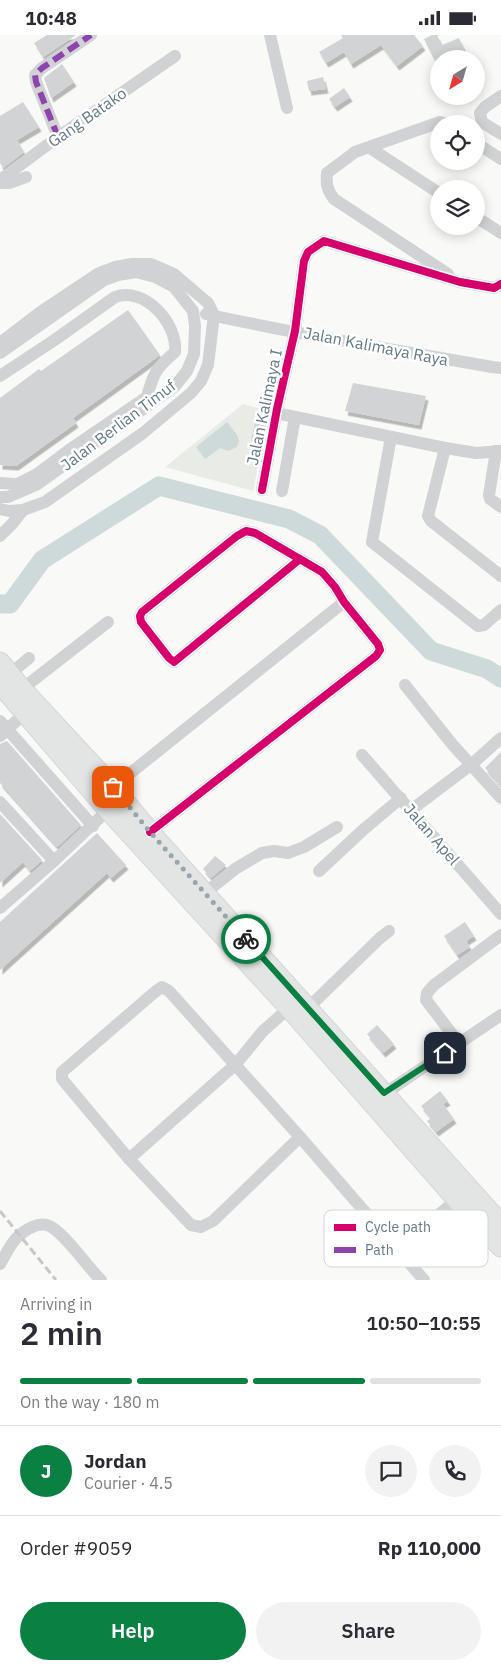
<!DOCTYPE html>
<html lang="en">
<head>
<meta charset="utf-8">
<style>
  body { margin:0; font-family:"IBM Plex Sans",sans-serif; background:#f2f2f3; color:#2b2b33; height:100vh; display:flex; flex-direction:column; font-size:19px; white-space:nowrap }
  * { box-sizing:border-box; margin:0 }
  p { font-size:16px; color:#7c7c81 }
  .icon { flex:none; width:28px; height:28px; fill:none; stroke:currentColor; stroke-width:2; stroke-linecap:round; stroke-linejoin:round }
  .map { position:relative; height:1245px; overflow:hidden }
  .details { display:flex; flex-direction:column; background:#fff; flex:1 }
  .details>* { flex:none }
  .needle { width:32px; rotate:217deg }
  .controls { position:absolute; left:430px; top:15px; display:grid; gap:10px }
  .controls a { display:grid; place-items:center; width:55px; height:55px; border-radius:50%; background:#fff; box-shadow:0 2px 12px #0003; font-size:25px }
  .pin { position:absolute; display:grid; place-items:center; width:42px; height:42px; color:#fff; margin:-21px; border-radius:10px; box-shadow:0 2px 8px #0006 }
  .courier { position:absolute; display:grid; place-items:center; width:50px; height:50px; margin:-25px; border:4px solid #0b8043; border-radius:50%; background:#fff; color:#222; box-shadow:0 1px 6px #0007 }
  .head em { font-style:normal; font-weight:600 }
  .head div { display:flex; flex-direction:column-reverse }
  .head { display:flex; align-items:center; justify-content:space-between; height:85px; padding:0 20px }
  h1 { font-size:32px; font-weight:600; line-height:38px }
  .bar { display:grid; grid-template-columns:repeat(4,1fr); gap:8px 5px; align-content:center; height:60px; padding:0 20px }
  .bar i { height:6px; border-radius:4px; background:#e1e1e2 }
  .bar .on { background:#0b8043 }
  .bar p { grid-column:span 4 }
  .line { display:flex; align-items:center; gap:12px; padding:0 20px; border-top:1px solid #e1e1e2 }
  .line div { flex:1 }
  .round { display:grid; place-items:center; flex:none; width:52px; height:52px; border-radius:26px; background:#f2f2f3 }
  .button { display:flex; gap:10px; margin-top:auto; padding:10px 20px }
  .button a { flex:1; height:58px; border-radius:30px; background:#0b8043; color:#fff; font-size:20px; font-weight:600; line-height:58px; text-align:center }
  .button a+a { background:#f2f2f3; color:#2b2b33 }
  .status { display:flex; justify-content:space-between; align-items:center; height:35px; padding:0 25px; background:#fff; direction:ltr }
  .status svg { height:14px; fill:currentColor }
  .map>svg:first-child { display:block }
</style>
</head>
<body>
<div class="status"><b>10:48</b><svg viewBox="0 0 49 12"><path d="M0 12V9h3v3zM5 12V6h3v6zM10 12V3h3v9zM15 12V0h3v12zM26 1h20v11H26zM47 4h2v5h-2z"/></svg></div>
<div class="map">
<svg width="501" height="1245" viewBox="0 0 501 1245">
  <defs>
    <filter id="shadow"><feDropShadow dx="2.5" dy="4.5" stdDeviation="0" flood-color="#0004"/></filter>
  </defs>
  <rect width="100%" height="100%" fill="#f9f9f8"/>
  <path fill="#e9ece6" d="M243 369 269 376 253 456 165 432Z"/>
  <path fill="#ced9da" d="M227 387 237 400 239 406 237 412 228 416 220 413 205 424 196 412Z"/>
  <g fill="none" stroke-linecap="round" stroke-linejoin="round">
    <path stroke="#ced9da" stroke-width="19" d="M0 569H10L42 525 159 451 289 484 320 500 431 616 487 634 501 643"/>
  </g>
  <g fill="#d1d3d4" filter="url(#shadow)">
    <path d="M47 0H76L43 22 34 8Z"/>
    <path d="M341 0H414L423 11 397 31 381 10 351 29 344 17 326 28 319 17 343 3Z"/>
    <path d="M432 0H437L442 10 459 3 464 14 445 24H439V26L436 28 424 4Z"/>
    <path d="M62 29 74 47 51 63 44 43Z"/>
    <path d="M323 42 326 54 309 56 307 46Z"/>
    <path d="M344 53 350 62 335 72 329 64Z"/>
    <path d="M23 67 39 92 17 105 24 117 3 133 0 128V81Z"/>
    <path d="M128 275 160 320 73 383 76 388 16 431 0 430V363L39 334 41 336Z"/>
    <path d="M353 348 426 361 419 390 345 376Z"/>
    <path d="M255 388 265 391 260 413 251 405Z"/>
    <path d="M7 706 81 790 57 812 0 748V709Z"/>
    <path d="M501 717V751L485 733Z"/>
    <path d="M0 779 42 825 30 836 23 827 0 848Z"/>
    <path d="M97 798 126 830 111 843 107 838 0 935V887Z"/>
    <path d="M215 821 226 830 211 843 203 834Z"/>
    <path d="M465 887 474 901 466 906 470 912 457 920 444 901Z"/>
    <path d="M377 990 394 1009 383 1018 367 999Z"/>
    <path d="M440 1056 448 1066 443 1069 454 1084 436 1097 427 1086 431 1083 421 1071Z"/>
  </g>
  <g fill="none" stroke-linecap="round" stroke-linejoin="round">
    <g stroke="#d5d6d6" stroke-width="21">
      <g id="highway">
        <path d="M0 627 22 654 113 752 150 797 501 1189"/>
        <path d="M0 649 108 775 289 973 457 1165 501 1212"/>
      </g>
    </g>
    <g stroke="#d1d2d3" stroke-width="12">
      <path d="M270 0 287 73"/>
      <path d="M501 61 485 72 480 78 482 87 501 99"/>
      <path d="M447 89 440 87 355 117 327 138C326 149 327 155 334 164L448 239"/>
      <path d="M58 102 36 47 35 40 42 33 91 0"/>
      <path d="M476 108 501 124"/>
      <path d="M370 113 439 158"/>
      <path d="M0 145 58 102 175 21"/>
      <path d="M0 148H10L26 142"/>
      <path d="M476 182 501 198"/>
      <path d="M206 279C300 300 397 315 492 332L501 333"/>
      <path d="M0 308 39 278 99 238 115 232 132 229H151L174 239 208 268 214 280 208 330 201 346 191 358 143 398 45 467 23 475 9 476 0 474"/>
      <path d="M0 318 104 245 118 240 136 237 155 242 174 252 193 276 195 291 194 319 187 336 175 351 36 450 8 462H0"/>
      <path d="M0 341 56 304 115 262C144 251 178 288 175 317 156 333 153 339 147 362L69 415 37 439 17 449 0 448"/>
      <path d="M276 378 445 413 476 418 501 416"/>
      <path d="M391 402 372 507 478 591 484 590 501 575"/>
      <path d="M445 413 428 481 431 486 501 541"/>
      <path d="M496 416 489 460 490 464 501 472"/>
      <path d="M262 455 277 374 295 296 304 226 308 217 324 206 460 247 494 253 501 249"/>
      <path d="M282 456 295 382"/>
      <path d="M0 501 12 489 23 475"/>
      <path d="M10 639 29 623"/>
      <path d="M405 650 452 709 501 763"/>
      <path d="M22 654 108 587"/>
      <path d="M0 686 93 791"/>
      <path d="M0 701 25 678"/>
      <path d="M362 720 501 879"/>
      <path d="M113 752 344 567"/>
      <path d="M0 767 54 826"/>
      <path d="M411 775 472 729 501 703"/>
      <path d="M150 797 376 621 380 615 378 609 344 567 335 552 322 537 255 498 246 496 237 501 142 577 140 581 141 587 169 623 174 627 300 524"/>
      <path d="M319 836 363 795 401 763"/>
      <path d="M205 858 235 834 262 818 274 816 288 818 304 812 337 792"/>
      <path d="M0 873 54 826 108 775"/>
      <path d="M162 952 169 956 300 1102 213 1186 201 1192 191 1190 129 1124 62 1044V1037L156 956Z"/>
      <path d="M307 974 380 903 389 896"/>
      <path d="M458 1009 452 999 426 965 427 958 434 950 501 900"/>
      <path d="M378 1063 501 980"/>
      <path d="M300 1102 424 1245"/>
      <path d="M129 1124 236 1029 263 996 289 973"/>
      <path d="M397 1213 457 1165"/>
      <path d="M0 1229C5 1221 9 1212 14 1206 21 1197 36 1187 47 1190 62 1194 88 1233 101 1245"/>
    </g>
    <use href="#highway" stroke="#e3e4e4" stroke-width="19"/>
    <path stroke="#c6c8c8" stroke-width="3" stroke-dasharray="8 4" stroke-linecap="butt" d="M0 1176 56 1245"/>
    <path stroke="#8e44ad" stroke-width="6" stroke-dasharray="12 6" stroke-linecap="butt" d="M58 102 36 47 35 40 42 33 91 0"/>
    <g stroke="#fff" stroke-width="11">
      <g id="cycleway">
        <path d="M262 455 277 374 295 296 304 226 308 217 324 206 460 247 494 253 501 249"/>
        <path d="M150 797 376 621 380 615 378 609 344 567 335 552 322 537 255 498 246 496 237 501 142 577 140 581 141 587 169 623 174 627 300 524"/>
      </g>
    </g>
    <use href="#cycleway" stroke="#d6006c" stroke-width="8"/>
  </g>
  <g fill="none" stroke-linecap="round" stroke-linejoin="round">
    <path stroke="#97a6ad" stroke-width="5" stroke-dasharray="0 9" d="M113 752 150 797 246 904"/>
    <path stroke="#0b8043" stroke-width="6" d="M246 904 384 1058 445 1018"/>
  </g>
  <g text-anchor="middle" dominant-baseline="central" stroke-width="5" stroke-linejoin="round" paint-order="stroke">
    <g font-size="16" fill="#627985" stroke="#fff">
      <text transform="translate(87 82) rotate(-35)">Gang Batako</text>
      <text transform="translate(376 311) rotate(11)">Jalan Kalimaya Raya</text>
      <text transform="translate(264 372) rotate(-78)">Jalan Kalimaya I</text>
      <text transform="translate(118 390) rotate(-37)">Jalan Berlian Timuf</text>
      <text transform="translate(432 799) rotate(49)">Jalan Apel</text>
    </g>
  </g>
  <rect x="324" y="1175" width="164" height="57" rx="8" fill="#fff" stroke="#d0d7da" stroke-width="1"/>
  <rect x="334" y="1189" width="22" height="7" fill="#d6006c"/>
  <rect x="334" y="1212" width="22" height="6" fill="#8e44ad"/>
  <g font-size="14" fill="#627985">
    <text x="365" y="1197">Cycle path</text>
    <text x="365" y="1220">Path</text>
  </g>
</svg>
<div class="controls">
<a><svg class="needle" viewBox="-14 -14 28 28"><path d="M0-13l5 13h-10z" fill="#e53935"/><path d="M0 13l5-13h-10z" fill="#7c7c81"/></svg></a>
<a><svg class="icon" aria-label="locate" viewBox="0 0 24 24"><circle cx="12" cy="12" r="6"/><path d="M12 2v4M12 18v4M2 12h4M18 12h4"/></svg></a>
<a><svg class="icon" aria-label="layers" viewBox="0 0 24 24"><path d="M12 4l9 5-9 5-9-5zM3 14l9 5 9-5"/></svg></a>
</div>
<div class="pin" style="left:113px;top:752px;background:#ea580c"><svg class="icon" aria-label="bag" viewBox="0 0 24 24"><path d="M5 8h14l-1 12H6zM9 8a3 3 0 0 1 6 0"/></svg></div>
<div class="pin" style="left:445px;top:1018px;background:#1f2937"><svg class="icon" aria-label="home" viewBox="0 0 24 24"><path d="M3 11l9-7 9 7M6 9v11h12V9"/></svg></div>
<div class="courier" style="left:246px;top:904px"><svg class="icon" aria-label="bike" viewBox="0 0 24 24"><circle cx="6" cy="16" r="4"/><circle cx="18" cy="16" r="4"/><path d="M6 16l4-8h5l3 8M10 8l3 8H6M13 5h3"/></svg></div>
</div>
<section class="details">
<div class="head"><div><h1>2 min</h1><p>Arriving in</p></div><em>10:50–10:55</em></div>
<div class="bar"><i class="on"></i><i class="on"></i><i class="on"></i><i></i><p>On the way · 180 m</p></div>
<div class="line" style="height:90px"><b class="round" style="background:#0b8043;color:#fff">J</b><div><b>Jordan</b><p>Courier · 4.5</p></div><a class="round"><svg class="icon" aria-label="chat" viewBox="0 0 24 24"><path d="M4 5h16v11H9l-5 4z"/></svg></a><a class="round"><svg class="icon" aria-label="phone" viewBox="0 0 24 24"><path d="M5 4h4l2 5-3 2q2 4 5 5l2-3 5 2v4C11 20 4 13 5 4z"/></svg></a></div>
<div class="line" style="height:65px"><div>Order #9059</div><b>Rp 110,000</b></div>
<div class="button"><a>Help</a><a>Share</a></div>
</section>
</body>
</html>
